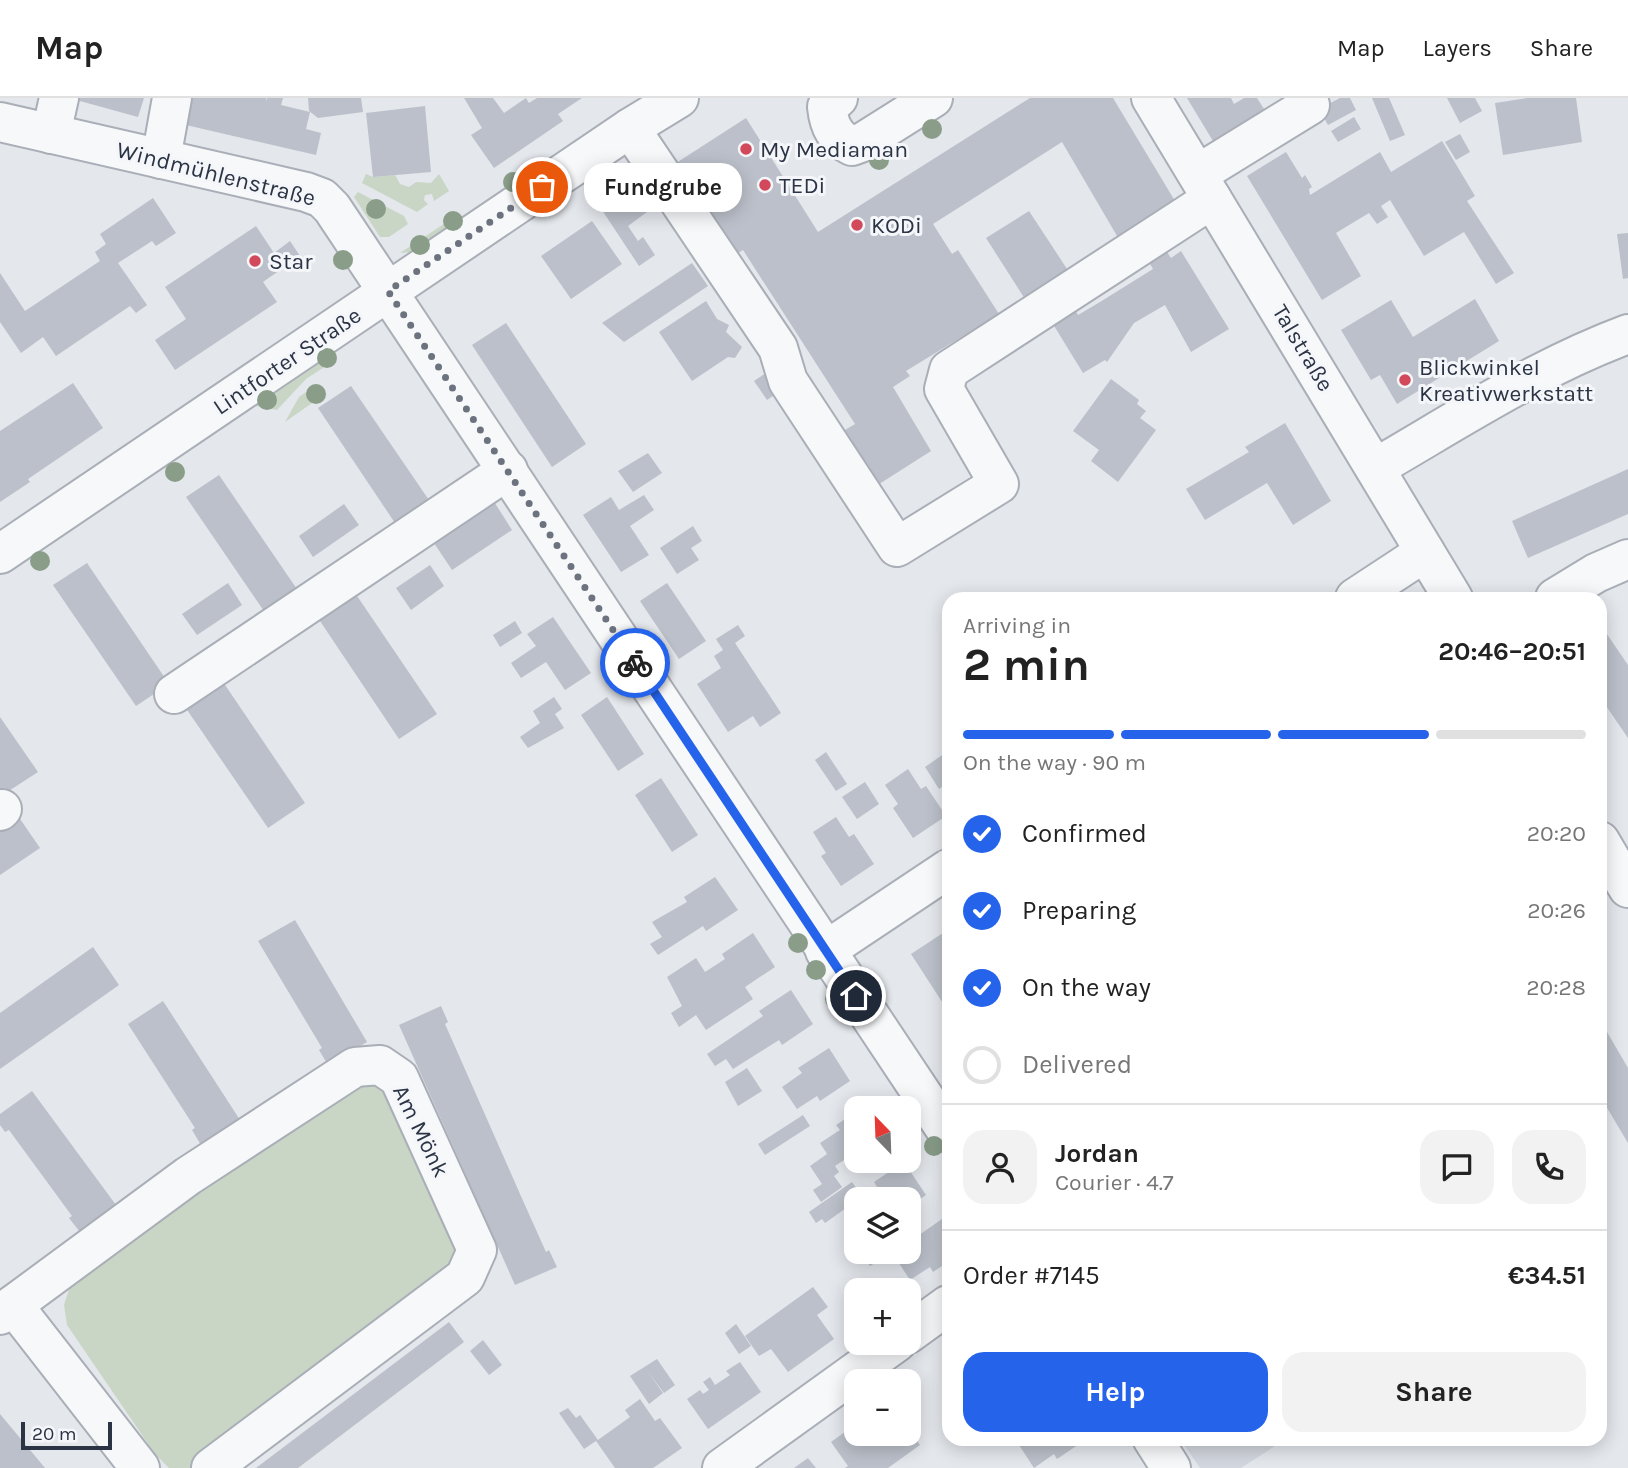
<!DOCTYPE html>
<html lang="en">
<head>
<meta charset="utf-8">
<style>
  body { margin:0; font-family:Karla,sans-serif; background:#f2f2f2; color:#222; height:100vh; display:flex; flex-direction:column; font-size:26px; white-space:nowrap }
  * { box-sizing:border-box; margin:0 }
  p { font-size:23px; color:#767676 }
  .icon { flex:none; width:38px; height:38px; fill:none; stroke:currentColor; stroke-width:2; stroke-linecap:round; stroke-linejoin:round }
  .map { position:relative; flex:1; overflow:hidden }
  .details { position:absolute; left:942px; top:494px; width:665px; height:854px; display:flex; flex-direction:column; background:#fff; border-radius:21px; box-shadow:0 4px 18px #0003 }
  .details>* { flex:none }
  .needle { width:46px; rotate:337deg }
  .controls { position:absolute; left:844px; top:998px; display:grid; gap:14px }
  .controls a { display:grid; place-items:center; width:77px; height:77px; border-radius:14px; background:#fff; box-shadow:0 4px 18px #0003; font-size:35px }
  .scale { position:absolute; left:21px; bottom:18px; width:91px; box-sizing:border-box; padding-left:7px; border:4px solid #2b3445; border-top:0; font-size:19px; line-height:24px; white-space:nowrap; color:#2b3445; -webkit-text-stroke:5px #f4f6f9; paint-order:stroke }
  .pin { position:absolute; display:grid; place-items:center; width:60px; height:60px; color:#fff; margin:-30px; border:4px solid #fff; border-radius:50%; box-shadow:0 2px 7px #0007 }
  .courier { position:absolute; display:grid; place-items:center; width:70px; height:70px; margin:-35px; border:5px solid #2563eb; border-radius:50%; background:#fff; color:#222; box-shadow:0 2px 9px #0007 }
  .bubble { position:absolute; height:49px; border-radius:21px; background:#fff; box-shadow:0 4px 18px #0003; font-size:23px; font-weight:700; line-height:49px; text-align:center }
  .overview em { font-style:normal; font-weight:700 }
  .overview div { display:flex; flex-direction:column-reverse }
  .overview { display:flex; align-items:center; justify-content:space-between; height:119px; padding:0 21px }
  h1 { font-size:46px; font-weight:700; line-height:52px }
  .bar { display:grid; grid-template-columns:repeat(4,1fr); gap:10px 7px; align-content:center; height:84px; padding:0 21px }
  .bar i { height:9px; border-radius:5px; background:#e0e0e0 }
  .bar .selected { background:#2563eb }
  .bar p { grid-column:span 4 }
  .line { display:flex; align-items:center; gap:18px; padding:0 21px; border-top:2px solid #e0e0e0 }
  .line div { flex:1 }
  .round { display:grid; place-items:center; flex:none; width:74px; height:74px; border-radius:21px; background:#f2f2f2 }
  ol { padding:0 21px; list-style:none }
  li { display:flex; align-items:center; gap:21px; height:77px }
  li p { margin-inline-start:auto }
  li .icon { padding:7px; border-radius:50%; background:#2563eb; color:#fff; stroke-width:4 }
  li:last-child { color:#767676 }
  li i { width:38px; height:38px; border:4px solid #e0e0e0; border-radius:50% }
  .action { display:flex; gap:14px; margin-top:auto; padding:14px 21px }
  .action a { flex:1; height:80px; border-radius:21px; background:#2563eb; color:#fff; font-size:28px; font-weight:700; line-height:80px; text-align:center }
  .action a+a { background:#f2f2f2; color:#222 }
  header { display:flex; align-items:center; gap:42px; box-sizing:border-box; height:98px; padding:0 35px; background:#fff; border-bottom:2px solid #e0e0e0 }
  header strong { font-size:33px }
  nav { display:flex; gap:38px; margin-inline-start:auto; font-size:24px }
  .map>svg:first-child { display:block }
</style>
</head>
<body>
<header>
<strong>Map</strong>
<nav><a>Map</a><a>Layers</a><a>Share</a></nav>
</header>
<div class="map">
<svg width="1628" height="1370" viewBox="0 0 1628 1370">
  <rect width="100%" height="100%" fill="#e4e7ec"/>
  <path fill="#d2d6de" d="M1180 1341H1286L1241 1370H1200Z"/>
  <g fill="#c9d6c5">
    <path d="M366 76 373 79 395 77 400 86 409 89 416 84 431 85 439 76 449 93 434 103 432 96 425 97 424 102 428 106 417 114 362 85Z"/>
    <path d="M358 94 404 118 408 126 389 139H380L354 99Z"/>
    <path d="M459 116 464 123 413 154 400 155Z"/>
    <path d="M328 249 335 262 306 281 277 312 255 308 253 305Z"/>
    <path d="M318 286 325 296 285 324 299 299Z"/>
    <path d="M370 986 384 988 460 1144 458 1161 191 1370H169L155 1356 67 1227 64 1207 70 1188 148 1125 355 990Z"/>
  </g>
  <g fill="#bbc0ca">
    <path d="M69 0H144L138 19Z"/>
    <path d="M179 0H266V3L267 0H283L281 7 310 14 306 31 321 35 316 57 173 24Z"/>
    <path d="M308 0H361L363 14 318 20 309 13Z"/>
    <path d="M464 0H493L504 15 526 0 529 5 537 0H582L558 16 563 23 494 70 471 37 482 30Z"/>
    <path d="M1030 0H1113L1178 108 1120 143 1062 44 933 126 952 156 958 152 999 216 906 273 910 278 893 289 931 353 873 390 840 335 855 326 743 152 732 159 673 67 746 20 818 134Z"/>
    <path d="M1187 0H1231L1234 6 1244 0H1257L1273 25 1219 53Z"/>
    <path d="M1340 0H1350L1356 12 1328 27 1319 11Z"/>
    <path d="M1372 0H1389L1405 37 1390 43Z"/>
    <path d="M1447 0H1475L1482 13 1460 25Z"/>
    <path d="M1528 0H1576L1582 44 1503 57 1495 5Z"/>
    <path d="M425 8 431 74 373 79 366 15Z"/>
    <path d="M1354 19 1361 31 1338 44 1331 33Z"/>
    <path d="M1460 36 1470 54 1456 62 1445 44Z"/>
    <path d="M1442 43 1475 98 1467 103 1514 175 1496 186 1464 134 1424 158 1390 102 1381 108 1388 119 1377 126 1369 115 1336 135 1361 178 1322 202 1247 78 1286 54 1302 80 1305 77 1312 89 1309 91 1310 97 1380 54 1391 74Z"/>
    <path d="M624 80 647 114 628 128 638 143 643 139 655 157 639 168 594 100Z"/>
    <path d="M153 100 176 135 156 148 152 143 118 165 147 207 136 215 130 208 56 258 43 239 21 255 0 224V175L25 213 100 163 95 154 106 146 100 136Z"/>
    <path d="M1029 113 1069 174 1025 201 986 140Z"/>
    <path d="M592 123 622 166 571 201 541 158Z"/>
    <path d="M256 128 274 155 290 143 300 158 263 184 277 204 175 272 155 242 186 221 165 189Z"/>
    <path d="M1628 135V180L1623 181 1617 136Z"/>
    <path d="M1163 148 1171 160 1181 153 1229 231 1191 254 1165 207 1134 225 1107 264 1105 262 1083 275 1048 218 1071 204 1078 217 1100 204 1153 171 1146 159Z"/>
    <path d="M692 165 708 188 624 244 602 225Z"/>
    <path d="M1475 201 1499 243 1397 306 1380 277 1371 282 1341 232 1391 202 1413 239Z"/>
    <path d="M706 203 717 221 729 227 726 234 742 249 735 260 728 259 692 283 659 234Z"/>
    <path d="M506 225 586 346 552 369 472 247Z"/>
    <path d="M769 273 782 292 767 302 754 283Z"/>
    <path d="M1111 281 1139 302 1137 306 1146 313 1140 320 1156 332 1118 384 1091 363 1099 352 1073 333Z"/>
    <path d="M73 285 103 330 28 381 30 384 0 404V333Z"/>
    <path d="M351 288 433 408 399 431 318 310Z"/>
    <path d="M1285 325 1331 403 1293 427 1267 385 1205 422 1186 391 1249 354 1245 349Z"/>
    <path d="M648 355 662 375 633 394 618 373Z"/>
    <path d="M1628 371V416L1528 460 1512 423Z"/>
    <path d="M219 377 301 497 268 519 186 399Z"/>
    <path d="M644 397 654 412 630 428 649 457 621 474 583 417 611 399 619 412Z"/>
    <path d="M491 399 512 432 452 472 430 439Z"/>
    <path d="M344 406 359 427 313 459 299 438Z"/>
    <path d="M693 428 702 443 691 450 699 462 677 476 660 450Z"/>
    <path d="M87 465 169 586 136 608 53 487Z"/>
    <path d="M430 467 444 488 411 512 396 490Z"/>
    <path d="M228 485 242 507 197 537 182 516Z"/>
    <path d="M667 485 706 543 679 561 640 503Z"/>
    <path d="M351 489 437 616 399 641 314 514Z"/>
    <path d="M553 519 591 575 565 592 546 564 521 580 511 565 536 548 527 536Z"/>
    <path d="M515 523 522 535 500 549 493 537Z"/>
    <path d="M1600 526 1628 567V640L1600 599Z"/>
    <path d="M738 527 745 538 735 545 781 615 760 629 753 618 728 634 697 586 721 570 714 558 723 552 716 541Z"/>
    <path d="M219 578 305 705 268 730 181 603Z"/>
    <path d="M554 599 562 611 555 616 564 630 528 650 520 639 540 625 533 613Z"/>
    <path d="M607 599 644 656 618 673 581 617Z"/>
    <path d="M0 619 38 674 4 696 0 690Z"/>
    <path d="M948 653V685L939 691 925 669Z"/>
    <path d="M826 654 847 686 836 693 815 662Z"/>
    <path d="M908 671 921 691 926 688 946 718 913 740 893 710 898 706 885 687Z"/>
    <path d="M661 680 698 737 672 754 635 697Z"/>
    <path d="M865 684 879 706 857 721 842 699Z"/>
    <path d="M16 715 40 750 0 777V725Z"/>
    <path d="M836 719 849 739 854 736 874 766 841 788 821 758 826 755 813 734Z"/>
    <path d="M715 779 738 812 706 833 703 828 658 857 650 846 662 839 652 824 687 804 684 799Z"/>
    <path d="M295 822 367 944 328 967 319 952 322 950 258 843Z"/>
    <path d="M753 835 775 869 745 889 753 901 706 932 696 917 679 929 671 915 682 908 667 879 696 860 705 874 725 861 722 856Z"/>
    <path d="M943 835 948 844V913L911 856Z"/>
    <path d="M93 849 119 887 0 971V915Z"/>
    <path d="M791 892 813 926 782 947 779 942 733 971 726 961 715 968 707 956 763 918 759 913Z"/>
    <path d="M163 903 240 1022 201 1047 192 1032 195 1030 128 926Z"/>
    <path d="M441 908 448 924 445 926 524 1105 546 1154 549 1152 557 1169 515 1187 399 927Z"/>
    <path d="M1600 922 1628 970V1045L1600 998Z"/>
    <path d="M829 950 850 983 820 1003 817 998 797 1011 782 989 802 975 798 970Z"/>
    <path d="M747 970 762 993 738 1008 725 984Z"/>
    <path d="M32 993 116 1107 80 1134 69 1120 72 1118 9 1032 5 1034 0 1027V1016Z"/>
    <path d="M856 1014V1054L835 1068 839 1074 834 1078 842 1089 821 1104 813 1092 822 1086 810 1068 827 1056 820 1045 840 1032 836 1027Z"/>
    <path d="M803 1017 810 1028 765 1057 758 1046Z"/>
    <path d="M904 1064 926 1097 908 1109V1101H859L877 1089 874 1084Z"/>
    <path d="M852 1084 857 1091 852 1094 856 1103 825 1125 822 1121 816 1125 809 1114Z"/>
    <path d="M942 1121 948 1131V1164L933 1174 930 1169 910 1182 895 1159 908 1153 915 1147 912 1142Z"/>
    <path d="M861 1153H893L870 1168Z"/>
    <path d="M813 1189 828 1209 817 1217 834 1241 788 1274 771 1251 759 1258 745 1238Z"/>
    <path d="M449 1224 464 1244 298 1370H256Z"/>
    <path d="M736 1226 751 1248 739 1256 725 1235Z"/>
    <path d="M483 1242 502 1267 489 1277 470 1253Z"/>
    <path d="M657 1261 675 1287 664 1295 648 1274 663 1295 649 1306 630 1278Z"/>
    <path d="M740 1264 761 1294 708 1331 687 1301 700 1292 703 1296 709 1292 703 1284 710 1279 715 1287 730 1277 726 1273Z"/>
    <path d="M640 1301 655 1323 660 1320 682 1350 653 1370H615L596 1343 584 1351 559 1315 568 1310 576 1320 580 1317 598 1342 630 1319 625 1312Z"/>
    <path d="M0 1316 45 1370H0Z"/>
    <path d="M856 1326V1335H908V1330L920 1347 888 1370H845L848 1368 831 1344Z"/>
    <path d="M1028 1340H1088L1057 1361 1054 1356 1034 1370 1019 1347Z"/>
    <path d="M808 1360 816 1370H794Z"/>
  </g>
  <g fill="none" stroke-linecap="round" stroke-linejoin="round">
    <g stroke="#a9aeb7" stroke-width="42">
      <g id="minor">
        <path d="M838 0 827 9C829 28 835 40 852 48L863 44 933 0"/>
        <path d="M1151 0 1453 500"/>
        <path d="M0 24 306 94 322 100 332 110 948 1035"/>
        <path d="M630 30 778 250 788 283 897 449 999 386 944 291 949 272 1212 101"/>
        <path d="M51 36 59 0"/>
        <path d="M161 61 172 0"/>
        <path d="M1198 76 1310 7"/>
        <path d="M1375 370C1458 322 1537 270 1628 236"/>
        <path d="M0 456 630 30 679 0"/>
        <path d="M1355 500 1425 454"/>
        <path d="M1555 500 1596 475 1628 461"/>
        <path d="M174 596 508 372"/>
        <path d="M0 713 2 711"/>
        <path d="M1600 743 1628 790"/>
        <path d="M825 853 948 771"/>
        <path d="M13 1207 188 1078 355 969 380 967 399 980 477 1152 465 1179 211 1370"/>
        <path d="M0 1217 13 1207 140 1370"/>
        <path d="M908 1236 948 1207"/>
        <path d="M1152 1340 1171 1370"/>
        <path d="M722 1370 897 1244"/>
      </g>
    </g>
    <use href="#minor" stroke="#f7f8fa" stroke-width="38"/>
  </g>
  <g fill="#899d89">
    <circle cx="932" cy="31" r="10"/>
    <circle cx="879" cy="62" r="10"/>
    <circle cx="513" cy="84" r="10"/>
    <circle cx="376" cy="111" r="10"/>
    <circle cx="453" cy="123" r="10"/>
    <circle cx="420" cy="147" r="10"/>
    <circle cx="343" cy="162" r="10"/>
    <circle cx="327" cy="260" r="10"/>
    <circle cx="316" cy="296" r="10"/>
    <circle cx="267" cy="302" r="10"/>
    <circle cx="175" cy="374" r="10"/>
    <circle cx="40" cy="463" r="10"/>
    <circle cx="798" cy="845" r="10"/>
    <circle cx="816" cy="872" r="10"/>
    <circle cx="835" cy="901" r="10"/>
    <circle cx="934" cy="1048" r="10"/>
  </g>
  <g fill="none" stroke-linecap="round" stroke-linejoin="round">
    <path stroke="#6c737f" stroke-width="7" stroke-dasharray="0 12.6" d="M542 89 388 193 635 565"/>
    <path stroke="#2563eb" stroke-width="9" d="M635 565 856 898"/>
  </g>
  <g fill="#d1495b" stroke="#f4f6f9" stroke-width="2.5">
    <circle cx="746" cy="51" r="7"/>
    <circle cx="765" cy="87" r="7"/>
    <circle cx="857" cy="127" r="7"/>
    <circle cx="255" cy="163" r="7"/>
    <circle cx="1405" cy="282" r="7"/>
  </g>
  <g text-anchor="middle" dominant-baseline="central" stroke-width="6" stroke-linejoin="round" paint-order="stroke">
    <g font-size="23" fill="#2b3445" stroke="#f4f6f9" text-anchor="start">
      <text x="760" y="51">My Mediaman</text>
      <text x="779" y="87">TEDi</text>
      <text x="871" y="127">KODi</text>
      <text x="269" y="163">Star</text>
      <text x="1419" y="269">Blickwinkel<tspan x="1419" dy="26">Kreativwerkstatt</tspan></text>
    </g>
    <g font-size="23" fill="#2b3445" stroke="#f4f6f9">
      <text transform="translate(216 76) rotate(14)">Windmühlenstraße</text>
      <text transform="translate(1303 250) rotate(59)">Talstraße</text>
      <text transform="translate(287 263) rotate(-34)">Lintforter Straße</text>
      <text transform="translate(421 1033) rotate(64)">Am Mönk</text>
    </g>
  </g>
</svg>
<div class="controls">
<a><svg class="needle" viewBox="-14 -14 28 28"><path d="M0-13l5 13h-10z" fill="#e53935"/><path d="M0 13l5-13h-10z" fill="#767676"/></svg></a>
<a><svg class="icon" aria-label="layers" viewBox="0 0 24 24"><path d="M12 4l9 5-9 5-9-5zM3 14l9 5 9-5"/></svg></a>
<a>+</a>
<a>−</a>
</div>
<div class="scale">20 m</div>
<div class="pin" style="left:542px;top:89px;background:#ea580c"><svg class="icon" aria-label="bag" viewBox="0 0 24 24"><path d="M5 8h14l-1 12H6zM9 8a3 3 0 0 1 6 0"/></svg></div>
<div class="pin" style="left:856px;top:898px;background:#1f2937"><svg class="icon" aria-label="home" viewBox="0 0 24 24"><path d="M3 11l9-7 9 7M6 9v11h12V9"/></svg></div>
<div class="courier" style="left:635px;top:565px"><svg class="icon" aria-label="bike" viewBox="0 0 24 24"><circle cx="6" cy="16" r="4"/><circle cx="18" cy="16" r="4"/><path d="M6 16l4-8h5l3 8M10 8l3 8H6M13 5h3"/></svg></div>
<div class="bubble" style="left:584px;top:65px;width:158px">Fundgrube</div>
<section class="details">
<div class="overview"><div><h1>2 min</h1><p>Arriving in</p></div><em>20:46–20:51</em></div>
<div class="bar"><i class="selected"></i><i class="selected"></i><i class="selected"></i><i></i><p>On the way · 90 m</p></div>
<ol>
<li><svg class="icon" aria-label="check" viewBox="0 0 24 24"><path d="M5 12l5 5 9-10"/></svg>Confirmed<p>20:20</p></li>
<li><svg class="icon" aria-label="check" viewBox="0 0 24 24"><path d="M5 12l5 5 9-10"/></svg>Preparing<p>20:26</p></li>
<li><svg class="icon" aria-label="check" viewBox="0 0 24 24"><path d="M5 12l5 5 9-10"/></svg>On the way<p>20:28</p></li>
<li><i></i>Delivered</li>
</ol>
<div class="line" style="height:126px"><a class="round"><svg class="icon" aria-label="person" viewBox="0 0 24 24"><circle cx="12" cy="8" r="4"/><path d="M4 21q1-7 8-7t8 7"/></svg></a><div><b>Jordan</b><p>Courier · 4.7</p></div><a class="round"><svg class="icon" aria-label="chat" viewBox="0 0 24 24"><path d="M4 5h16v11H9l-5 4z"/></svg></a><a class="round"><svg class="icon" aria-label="phone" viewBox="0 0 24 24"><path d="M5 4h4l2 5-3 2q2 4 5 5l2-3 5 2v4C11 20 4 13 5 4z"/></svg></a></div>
<div class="line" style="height:91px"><div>Order #7145</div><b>€34.51</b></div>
<div class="action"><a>Help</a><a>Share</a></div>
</section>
</div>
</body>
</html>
